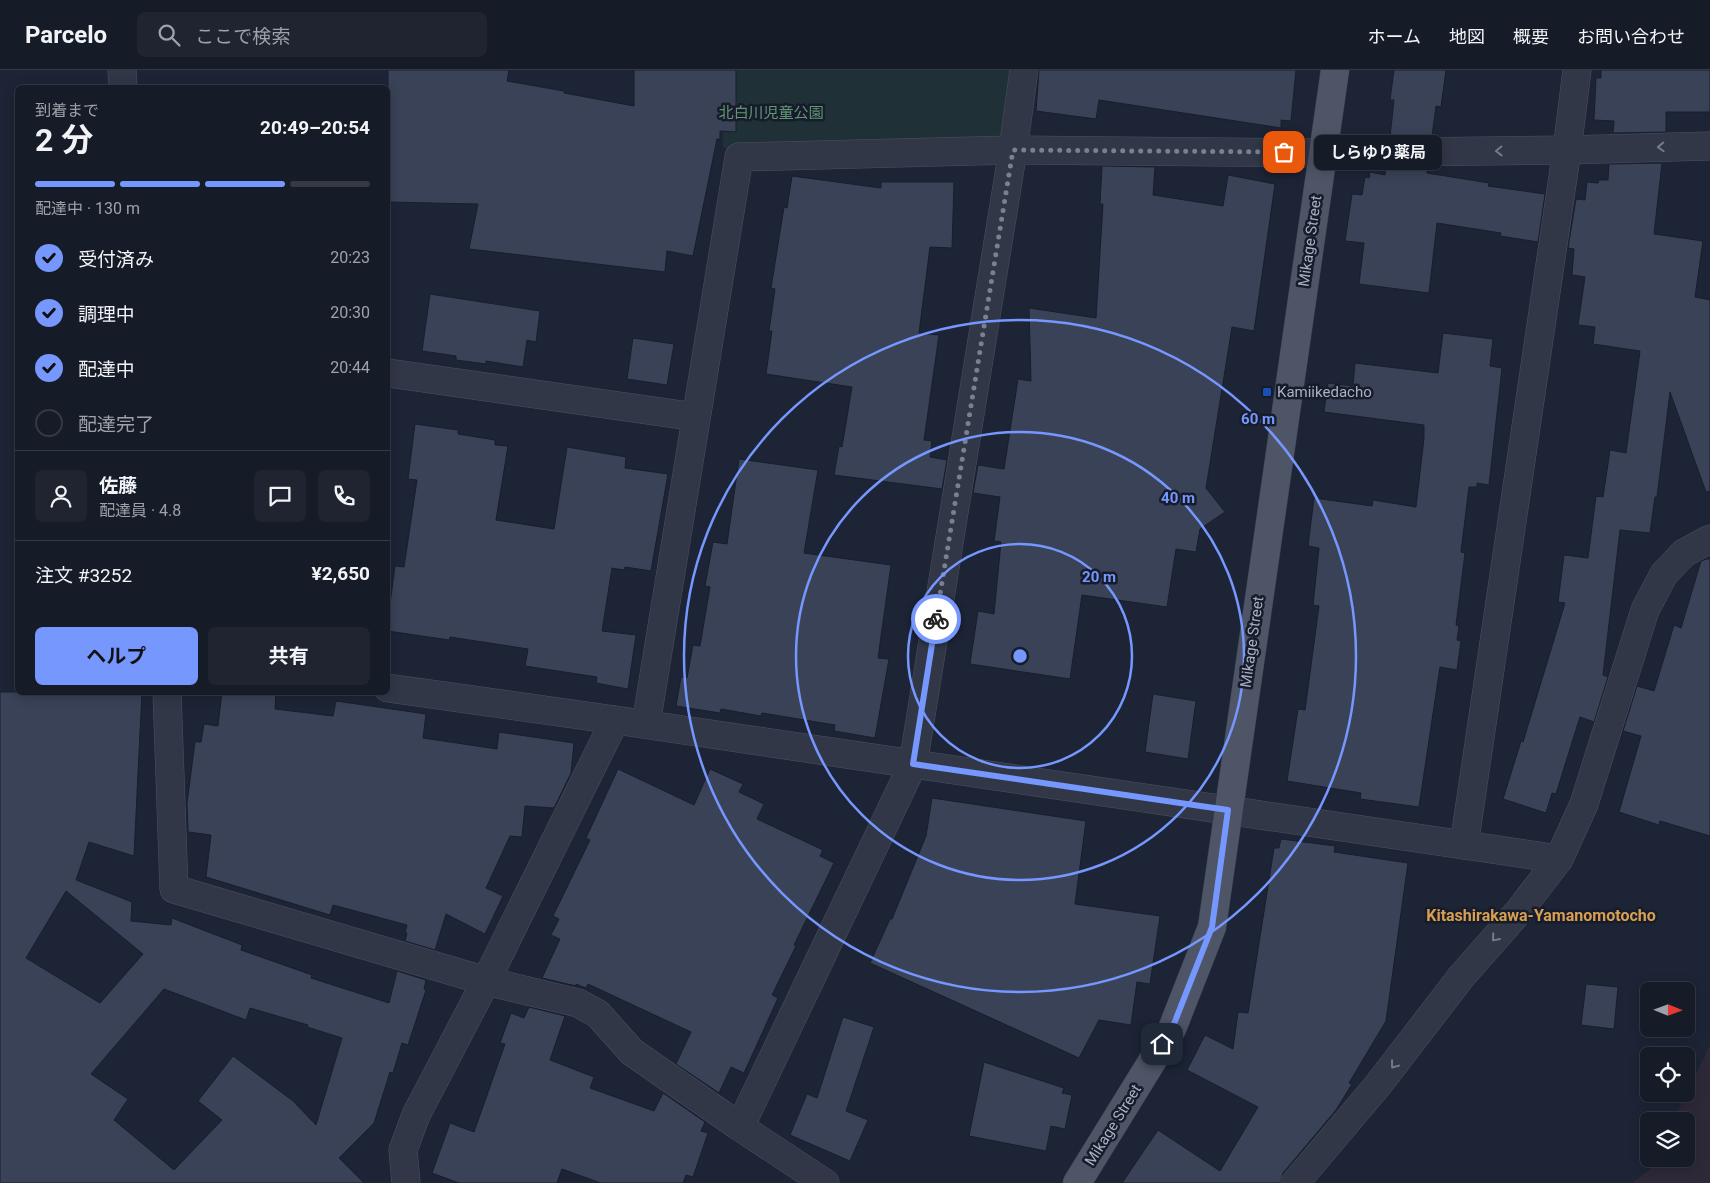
<!DOCTYPE html>
<html lang="ja">
<head>
<meta charset="utf-8">
<style>
  body { margin:0; font-family:Roboto,"Noto Sans JP",sans-serif; background:#1f2430; color:#f1f3f6; height:100vh; display:flex; flex-direction:column; font-size:19px; white-space:nowrap }
  * { box-sizing:border-box; margin:0 }
  p { font-size:16px; color:#9ea1a8 }
  .icon { flex:none; width:28px; height:28px; fill:none; stroke:currentColor; stroke-width:2; stroke-linecap:round; stroke-linejoin:round }
  .map { position:relative; flex:1; overflow:hidden }
  .panel { position:absolute; left:15px; top:15px; width:375px; height:610px; display:flex; flex-direction:column; background:#161b28; border-radius:8px; box-shadow:0 2px 12px #0003,0 0 0 1px #353945 }
  .panel>* { flex:none }
  .needle { width:32px; rotate:91deg }
  .controls { position:absolute; left:1640px; top:912px; display:grid; gap:10px }
  .controls a { display:grid; place-items:center; width:55px; height:55px; border-radius:8px; background:#161b28; box-shadow:0 2px 12px #0003,0 0 0 1px #353945; font-size:25px }
  .pin { position:absolute; display:grid; place-items:center; width:42px; height:42px; color:#fff; margin:-21px; border-radius:10px; box-shadow:0 2px 8px #0006 }
  .courier { position:absolute; display:grid; place-items:center; width:50px; height:50px; margin:-25px; border:4px solid #7597fe; border-radius:50%; background:#fff; color:#222; box-shadow:0 1px 6px #0007 }
  .bubble { position:absolute; height:35px; border-radius:8px; background:#161b28; box-shadow:0 2px 12px #0003,0 0 0 1px #353945; font-size:16px; font-weight:700; line-height:35px; text-align:center }
  .overview em { font-style:normal; font-weight:700 }
  .overview div { display:flex; flex-direction:column-reverse }
  .overview { display:flex; align-items:center; justify-content:space-between; height:85px; padding:0 20px }
  h1 { font-size:32px; font-weight:700; line-height:38px }
  .bar { display:grid; grid-template-columns:repeat(4,1fr); gap:8px 5px; align-content:center; height:60px; padding:0 20px }
  .bar i { height:6px; border-radius:4px; background:#353945 }
  .bar .selected { background:#7597fe }
  .bar p { grid-column:span 4 }
  .line { display:flex; align-items:center; gap:12px; padding:0 20px; border-top:1px solid #353945 }
  .line div { flex:1 }
  .round { display:grid; place-items:center; flex:none; width:52px; height:52px; border-radius:8px; background:#1f2430 }
  ol { padding:0 20px; list-style:none }
  li { display:flex; align-items:center; gap:15px; height:55px }
  li p { margin-inline-start:auto }
  li .icon { padding:5px; border-radius:50%; background:#7597fe; color:#111; stroke-width:4 }
  li:last-child { color:#9ea1a8 }
  li i { width:28px; height:28px; border:2px solid #353945; border-radius:50% }
  .button { display:flex; gap:10px; margin-top:auto; padding:10px 20px }
  .button a { flex:1; height:58px; border-radius:8px; background:#7597fe; color:#111; font-size:20px; font-weight:700; line-height:58px; text-align:center }
  .button a+a { background:#1f2430; color:#f1f3f6 }
  header { display:flex; align-items:center; gap:30px; box-sizing:border-box; height:70px; padding:0 25px; background:#161b28; border-bottom:1px solid #353945 }
  header strong { font-size:24px }
  nav { display:flex; gap:28px; margin-inline-start:auto; font-size:18px }
  .search { width:350px; height:45px; background:#1f2430; display:flex; align-items:center; gap:12px; box-sizing:border-box; padding:0 18px; border-radius:8px; color:#9ea1a8; font-size:19px }
  .map>svg:first-child { display:block }
</style>
</head>
<body>
<header>
<strong>Parcelo</strong>
<div class="search"><svg class="icon" aria-label="search" viewBox="0 0 24 24"><circle cx="10" cy="10" r="6"/><path d="M15 15l6 6"/></svg>ここで検索</div>
<nav><a>ホーム</a><a>地図</a><a>概要</a><a>お問い合わせ</a></nav>
</header>
<div class="map">
<svg width="1710" height="1113" viewBox="0 0 1710 1113">
  <rect width="100%" height="100%" fill="#1d2436"/>
  <path fill="#2d2938" d="M1710 975V1113H1633L1651 1098 1655 1089H1686V1051H1673Z"/>
  <path fill="#1f3137" d="M725 0H1024L1013 80 739 87 723 77Z"/>
  <g fill="#394257" stroke="#191e2d" fill-rule="evenodd">
    <path d="M388 0H509L507 11 564 21V23L634 36V0H736V62L720 61V69H717L693 186 667 181 665 202 469 179 478 134 388 132Z"/>
    <path d="M1039 0H1296L1291 51 1281 50V58L1099 30 1096 49 1036 41Z"/>
    <path d="M1394 0H1446L1441 37 1436 36 1432 66 1390 67 1394 30H1390Z"/>
    <path d="M1601 0H1710V42H1666V62L1613 63 1614 51 1594 50 1596 8H1601Z"/>
    <path d="M1662 93 1654 164 1703 171 1695 227 1710 230V421L1706 422 1670 322 1657 427H1655L1650 463 1620 460 1603 605 1608 607 1594 652 1580 647 1579 650 1556 724 1552 723 1546 743 1503 729 1521 671 1523 672 1565 533 1558 532 1564 485 1588 488 1596 426 1603 427 1610 380 1626 383 1640 281 1593 274 1595 257 1578 255 1585 207 1572 205 1574 179 1568 178 1576 129 1585 130 1587 112 1598 113 1599 110H1608L1609 94Z"/>
    <path d="M1102 96 1155 97 1153 125 1223 136 1228 105 1275 114 1254 261 1232 257 1206 418 1225 442 1200 459 1196 482 1176 479 1167 537 1082 525 1070 609 970 594 978 541 994 544 1001 472 994 471 1000 427 973 423 978 395 1004 399 1018 309 1031 311 1029 238 1096 248 1103 134H1100Z"/>
    <path d="M1427 97V103L1489 113 1488 116 1545 124 1538 172 1500 166 1501 163 1437 153 1429 223 1359 214 1364 173 1345 171 1352 124 1362 125 1365 107 1369 108 1370 102 1385 105 1386 98Z"/>
    <path d="M792 106 881 118V112H954L952 178 930 177 919 263 939 265 924 370 932 371 930 387 947 390 942 419 834 405 839 376 842 377 852 317 766 304 772 261H769L775 219 771 218 784 137 787 138Z"/>
    <path d="M430 224 540 241 536 272 527 270 523 297 486 291V294L456 290V286L422 281Z"/>
    <path d="M1443 263 1493 269 1490 296 1502 298 1489 415 1477 413V417H1469L1461 482 1465 483 1456 555 1459 556 1457 570 1461 571 1457 600 1440 597 1419 737 1360 729 1361 723 1287 711 1298 639 1305 640 1319 536 1313 535 1319 478 1308 476 1314 428 1372 436 1373 430 1416 437 1424 368V355L1324 342 1328 313 1353 316 1355 293 1438 303Z"/>
    <path d="M633 268 674 274 667 315 627 309Z"/>
    <path d="M415 354 458 360V364L495 370V375L508 376 496 450 554 459 567 377 626 387 625 398 668 404 651 501 625 497 624 500 612 498 602 561 636 565 628 619 596 613 597 607 525 596 528 579 450 567 449 570 388 561V549L395 496 404 497 417 410 408 409Z"/>
    <path d="M739 389 818 400 804 483 891 495 878 588 889 589 875 668 834 661 835 655 762 643 761 646 721 639 720 643 676 636 681 607 687 608 693 575 700 576 710 517 705 516 713 472 727 474Z"/>
    <path d="M1707 489H1710V766L1660 751 1659 755 1619 742 1641 666 1623 661 1637 616 1654 621 1674 555 1681 558 1701 491Z"/>
    <path d="M0 622H142L134 786 89 772 76 810 132 832 131 851 171 855 172 848 242 875 241 880 312 905 311 908 389 933 397 901 426 910 424 919 426 920 408 975 402 973 393 1003 390 1002 374 1053 339 1088 364 1113H0ZM66 821 143 884 100 933 26 888ZM164 919 246 950 250 938 308 955 307 957 342 968 316 1055 293 1031 233 986 198 1031 222 1050 174 1100 114 1050 128 1029 91 1004Z"/>
    <path d="M222 622H276L275 639 333 646 336 631 426 644 423 668 497 679 499 662 574 673 571 703 554 738 525 736 522 767 510 766 486 818 503 826 485 864 446 844 435 880 405 871 407 863 405 862 407 855 333 835 330 845 206 807 211 765 188 762 187 733 195 672H201L204 654 218 656Z"/>
    <path d="M1153 624 1196 631 1188 689 1145 682Z"/>
    <path d="M618 699 694 735 710 699 743 714 739 722 764 734 757 749 823 780 820 786 834 793 794 875 796 876 772 925 778 928 744 1003 731 997 719 1023 676 994 691 962 588 914 586 918 576 914V916L542 908 560 869 551 865 559 849 553 846 590 770 586 768Z"/>
    <path d="M932 728 1086 751 1075 834 1160 846 1150 914 1137 912 1131 955 1099 950 1079 988 870 893 890 849H892L926 766Z"/>
    <path d="M1281 769 1335 776 1334 782 1408 793 1386 951 1349 1013 1352 1014 1336 1040 1283 1103 1280 1113H1122L1158 1060 1220 1101 1258 1037 1187 1000 1205 965 1233 979 1238 942 1248 943 1274 778H1279Z"/>
    <path d="M1586 914 1618 917 1614 959 1581 955Z"/>
    <path d="M529 937 565 946 550 990 594 1007 590 1018 654 1041 663 1023 705 1052 701 1061 708 1063 693 1107 686 1105 683 1113H601L562 1099 557 1113H459L432 1103 450 1053 474 1062 505 974 500 973 511 943 524 948Z"/>
    <path d="M843 947 874 957 846 1041 868 1050 850 1091 790 1065 807 1024 817 1028Z"/>
    <path d="M984 992 1064 1018 1062 1023 1072 1025 1065 1059 1051 1056 1046 1081 969 1066Z"/>
  </g>
  <g fill="none" stroke-linecap="round" stroke-linejoin="round">
    <g stroke="#4c5162" stroke-width="29">
      <g id="minor">
        <path d="M122 0 123 18"/>
        <path d="M388 303 696 347"/>
        <path d="M388 618 615 650 1559 789"/>
        <path d="M167 622 174 819 486 911 578 933 598 944 632 982 740 1057 825 1113"/>
        <path d="M646 654 739 87 1013 80 1323 83 1567 80 1710 76"/>
        <path d="M1464 775 1567 80 1577 0"/>
        <path d="M740 1057 913 694 1013 80 1024 0"/>
        <path d="M406 1113 403 1080 416 1045 486 911 615 650"/>
        <path d="M1295 1113 1378 1015 1461 907 1519 841 1559 789 1584 734 1645 540 1664 504 1684 483 1710 469"/>
      </g>
    </g>
    <g stroke="#3a4050" stroke-width="29">
      <path id="primary" d="M1077 1113 1172 959 1212 857 1335 0"/>
    </g>
    <use href="#minor" stroke="#313747" stroke-width="28"/>
    <use href="#primary" stroke="#4e5567" stroke-width="28"/>
  </g>
  <defs><path id="oneway-chevron" d="M-2-3.5L2.5 0L-2 3.5" fill="none" stroke-width="1.6" stroke-linecap="round" stroke-linejoin="round" transform="scale(1.25)"/></defs>
  <g stroke="#747a8c">
    <use href="#oneway-chevron" transform="translate(1661 77) rotate(178)"/>
    <use href="#oneway-chevron" transform="translate(1499 81) rotate(179)"/>
    <use href="#oneway-chevron" transform="translate(1495 868) rotate(131)"/>
    <use href="#oneway-chevron" transform="translate(1394 995) rotate(127)"/>
  </g>
  <g fill="none" stroke-linecap="round" stroke-linejoin="round">
    <path stroke="#798092" stroke-width="5" stroke-dasharray="0 9" d="M936 549 1013 80 1284 82"/>
    <path stroke="#7597fe" stroke-width="6" d="M936 549 913 694 1228 740 1212 857 1172 959 1162 974"/>
  </g>
  <g fill="none" stroke="#7597fe" stroke-width="2.5">
    <circle cx="1020" cy="586" r="112"/>
    <circle cx="1020" cy="586" r="224"/>
    <circle cx="1020" cy="586" r="336"/>
  </g>
  <rect fill="#1a4fb4" stroke="#171c2b" stroke-width="2" x="1262" y="317" width="10" height="10" rx="2.5"/>
  <g text-anchor="middle" dominant-baseline="central" stroke-width="5" stroke-linejoin="round" paint-order="stroke">
    <g font-size="15" fill="#619575" stroke="#171c2b">
      <text x="771" y="43">北白川児童公園</text>
    </g>
    <g font-size="15" fill="#aab1c4" stroke="#171c2b">
      <text transform="translate(1310 171) rotate(-82)">Mikage Street</text>
      <text transform="translate(1252 572) rotate(-82)">Mikage Street</text>
      <text transform="translate(1113 1055) rotate(-58)">Mikage Street</text>
    </g>
    <g font-size="15" fill="#aab1c4" stroke="#171c2b" text-anchor="start">
      <text x="1277" y="322">Kamiikedacho</text>
    </g>
    <g font-size="16" font-weight="bold" fill="#d99f51" stroke="#171c2b">
      <text x="1541" y="845">Kitashirakawa-Yamanomotocho</text>
    </g>
  </g>
  <circle cx="1020" cy="586" r="8" fill="#7597fe" stroke="#171c2b" stroke-width="2.5"/>
  <g font-size="15" text-anchor="middle" font-weight="bold" fill="#7597fe" stroke="#171c2b" stroke-width="5" stroke-linejoin="round" paint-order="stroke">
    <text x="1258" y="354">60 m</text>
    <text x="1178" y="433">40 m</text>
    <text x="1099" y="512">20 m</text>
  </g>
</svg>
<div class="controls">
<a><svg class="needle" viewBox="-14 -14 28 28"><path d="M0-13l5 13h-10z" fill="#e53935"/><path d="M0 13l5-13h-10z" fill="#9ea1a8"/></svg></a>
<a><svg class="icon" aria-label="locate" viewBox="0 0 24 24"><circle cx="12" cy="12" r="6"/><path d="M12 2v4M12 18v4M2 12h4M18 12h4"/></svg></a>
<a><svg class="icon" aria-label="layers" viewBox="0 0 24 24"><path d="M12 4l9 5-9 5-9-5zM3 14l9 5 9-5"/></svg></a>
</div>
<div class="pin" style="left:1284px;top:82px;background:#ea580c"><svg class="icon" aria-label="bag" viewBox="0 0 24 24"><path d="M5 8h14l-1 12H6zM9 8a3 3 0 0 1 6 0"/></svg></div>
<div class="pin" style="left:1162px;top:974px;background:#1f2937"><svg class="icon" aria-label="home" viewBox="0 0 24 24"><path d="M3 11l9-7 9 7M6 9v11h12V9"/></svg></div>
<div class="courier" style="left:936px;top:549px"><svg class="icon" aria-label="bike" viewBox="0 0 24 24"><circle cx="6" cy="16" r="4"/><circle cx="18" cy="16" r="4"/><path d="M6 16l4-8h5l3 8M10 8l3 8H6M13 5h3"/></svg></div>
<div class="bubble" style="left:1314px;top:65px;width:128px">しらゆり薬局</div>
<section class="panel">
<div class="overview"><div><h1>2 分</h1><p>到着まで</p></div><em>20:49–20:54</em></div>
<div class="bar"><i class="selected"></i><i class="selected"></i><i class="selected"></i><i></i><p>配達中 · 130 m</p></div>
<ol>
<li><svg class="icon" aria-label="check" viewBox="0 0 24 24"><path d="M5 12l5 5 9-10"/></svg>受付済み<p>20:23</p></li>
<li><svg class="icon" aria-label="check" viewBox="0 0 24 24"><path d="M5 12l5 5 9-10"/></svg>調理中<p>20:30</p></li>
<li><svg class="icon" aria-label="check" viewBox="0 0 24 24"><path d="M5 12l5 5 9-10"/></svg>配達中<p>20:44</p></li>
<li><i></i>配達完了</li>
</ol>
<div class="line" style="height:90px"><a class="round"><svg class="icon" aria-label="person" viewBox="0 0 24 24"><circle cx="12" cy="8" r="4"/><path d="M4 21q1-7 8-7t8 7"/></svg></a><div><b>佐藤</b><p>配達員 · 4.8</p></div><a class="round"><svg class="icon" aria-label="chat" viewBox="0 0 24 24"><path d="M4 5h16v11H9l-5 4z"/></svg></a><a class="round"><svg class="icon" aria-label="phone" viewBox="0 0 24 24"><path d="M5 4h4l2 5-3 2q2 4 5 5l2-3 5 2v4C11 20 4 13 5 4z"/></svg></a></div>
<div class="line" style="height:65px"><div>注文 #3252</div><b>¥2,650</b></div>
<div class="button"><a>ヘルプ</a><a>共有</a></div>
</section>
</div>
</body>
</html>
